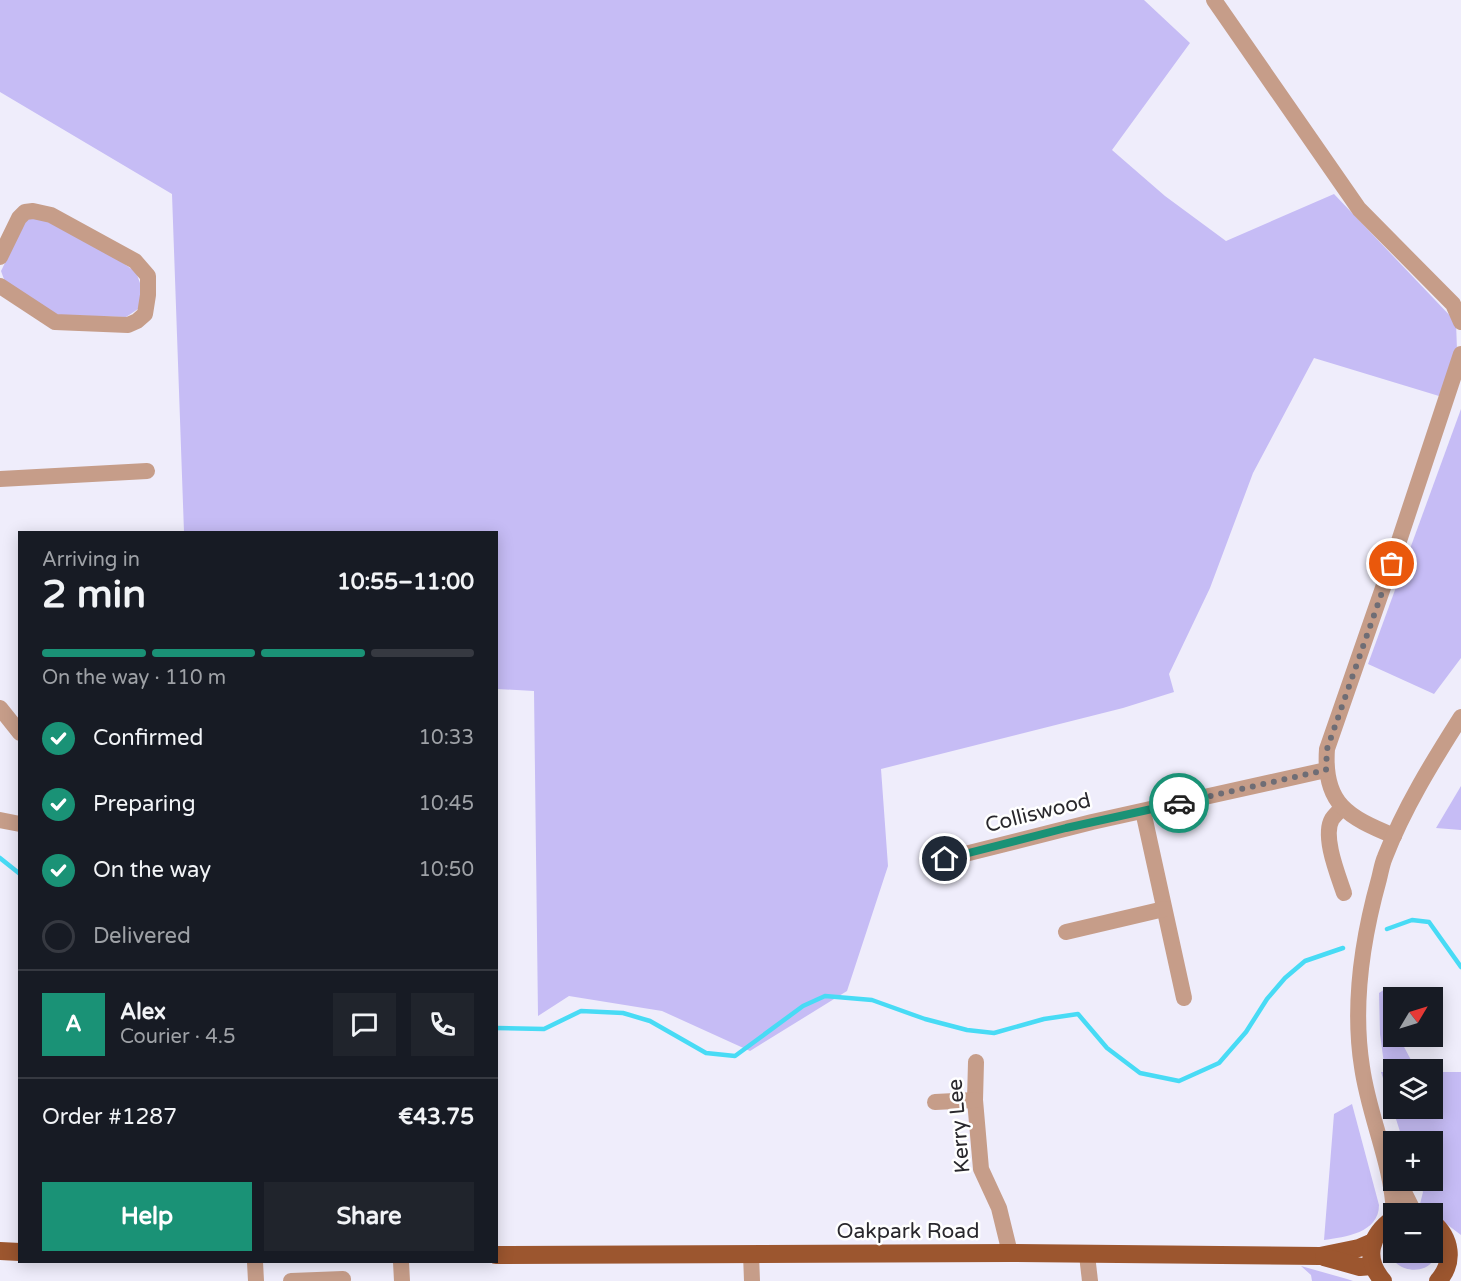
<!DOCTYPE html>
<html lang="en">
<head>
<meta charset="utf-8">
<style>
  body { margin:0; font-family:"Varela Round",sans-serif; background:#20242c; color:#f1f3f6; height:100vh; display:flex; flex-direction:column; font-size:22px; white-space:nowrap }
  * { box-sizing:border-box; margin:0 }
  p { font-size:20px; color:#9ea1a6 }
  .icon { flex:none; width:33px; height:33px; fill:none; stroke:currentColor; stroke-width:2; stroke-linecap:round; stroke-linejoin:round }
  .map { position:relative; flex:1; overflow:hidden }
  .sheet { position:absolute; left:18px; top:531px; width:480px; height:732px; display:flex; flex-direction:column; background:#171b24; border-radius:0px; box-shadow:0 3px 15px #0003 }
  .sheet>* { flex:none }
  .needle { width:39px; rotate:52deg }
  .controls { position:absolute; left:1383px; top:987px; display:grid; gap:12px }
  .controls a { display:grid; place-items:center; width:60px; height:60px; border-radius:0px; background:#171b24; box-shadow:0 3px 15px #0003; font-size:30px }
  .pin { position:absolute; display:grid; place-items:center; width:51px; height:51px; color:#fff; margin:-26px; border:3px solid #fff; border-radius:50%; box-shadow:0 2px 6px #0007 }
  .courier { position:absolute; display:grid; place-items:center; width:60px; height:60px; margin:-30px; border:4px solid #1a9276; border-radius:50%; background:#fff; color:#222; box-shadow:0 2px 8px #0007 }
  .summary em { font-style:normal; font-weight:700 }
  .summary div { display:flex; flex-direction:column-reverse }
  .summary { display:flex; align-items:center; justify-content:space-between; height:102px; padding:0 24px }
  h1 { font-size:39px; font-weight:700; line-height:45px }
  .bar { display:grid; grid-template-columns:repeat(4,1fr); gap:9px 6px; align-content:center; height:72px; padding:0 24px }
  .bar i { height:8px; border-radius:4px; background:#363941 }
  .bar .current { background:#1a9276 }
  .bar p { grid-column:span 4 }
  .line { display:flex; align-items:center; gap:15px; padding:0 24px; border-top:2px solid #363941 }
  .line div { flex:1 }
  .round { display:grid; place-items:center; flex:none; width:63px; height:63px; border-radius:0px; background:#20242c }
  ol { padding:0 24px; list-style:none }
  li { display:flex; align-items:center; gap:18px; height:66px }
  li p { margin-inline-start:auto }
  li .icon { padding:6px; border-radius:50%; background:#1a9276; color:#fff; stroke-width:4 }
  li:last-child { color:#9ea1a6 }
  li i { width:33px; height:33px; border:3px solid #363941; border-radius:50% }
  .cta { display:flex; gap:12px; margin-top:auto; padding:12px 24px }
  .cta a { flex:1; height:69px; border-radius:0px; background:#1a9276; color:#fff; font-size:24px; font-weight:700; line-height:69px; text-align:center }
  .cta a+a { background:#20242c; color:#f1f3f6 }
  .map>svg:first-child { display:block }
</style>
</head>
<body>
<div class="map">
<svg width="1461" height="1281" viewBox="0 0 1461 1281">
  <rect width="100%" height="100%" fill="#efedfb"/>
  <g fill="#c6bcf5">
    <path d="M0 0H1144L1190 43 1112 150 1165 196 1226 241 1334 194 1456 322 1457 350 1439 396 1314 358 1253 473 1210 588 1169 674 1174 692 1123 708 881 769 888 866 847 991 750 1051 662 1011 569 996 538 1016 534 691 497 689 496 532H184L172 194 0 92Z"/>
    <path d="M32 216 43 218 117 259 136 272 140 283 141 299 138 309 126 317 54 315 5 282 1 271 3 267 24 222Z"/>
    <path d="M1461 409V658L1434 694 1368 664Z"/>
    <path d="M1461 786V830L1436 828Z"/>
    <path d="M1385 989 1397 997 1394 998V1036L1404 1037 1403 1045 1411 1060 1408 1069 1385 1071 1380 1034 1379 993Z"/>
    <path d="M1381 1072H1393L1394 1108H1432L1433 1072H1461V1235L1420 1204 1423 1192 1418 1181 1432 1180V1142L1403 1141Z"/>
    <path d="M1352 1104 1379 1205C1379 1233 1345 1237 1324 1240L1334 1114Z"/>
    <path d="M1393 1237 1394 1252H1432L1433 1239C1437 1246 1438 1253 1433 1261 1418 1281 1377 1264 1393 1237Z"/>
    <path d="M1301 1266 1347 1279 1353 1281H1312L1311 1275Z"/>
  </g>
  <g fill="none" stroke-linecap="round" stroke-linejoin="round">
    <g stroke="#48dbf5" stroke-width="4.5">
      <path d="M0 858 20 874"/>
      <path d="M1387 929 1412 920 1429 922 1461 967"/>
      <path d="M496 1028 544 1029 581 1011 623 1013 650 1021 706 1053 735 1056 803 1006 825 996 872 1000 925 1019 967 1030 994 1033 1044 1019 1078 1014 1107 1048 1140 1073 1179 1081 1219 1063 1246 1032 1267 999 1285 978 1305 961 1343 948"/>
    </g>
    <g stroke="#c69d89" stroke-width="16">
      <path d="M1214 0 1359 209 1453 304 1461 322"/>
      <path d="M0 257 19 218 25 212 33 211 51 215 135 261 148 276V295L145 314 137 321 128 325 55 322 0 286"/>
      <path d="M0 479 147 471"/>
      <path d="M0 708 20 733"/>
      <path d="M1342 808C1339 811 1335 815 1332 819 1322 836 1338 875 1344 893"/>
      <path d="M1143 811 1184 998"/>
      <path d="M0 820 20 824"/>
      <path d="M1394 836C1348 817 1323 804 1327 749L1394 556 1461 354"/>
      <path d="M945 859 1092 822 1326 770"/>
      <path d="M1066 932 1164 909"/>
      <path d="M976 1062 975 1100 981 1169 999 1208 1010 1253"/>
      <path d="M935 1102 975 1100"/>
      <path d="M1398 1180 1415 1214"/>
      <path d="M1394 1214C1392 1163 1369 1117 1362 1067 1352 1004 1362 940 1379 879 1381 871 1382 864 1385 857 1404 808 1433 761 1461 717"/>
      <path d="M751 1254 752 1281"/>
      <path d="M1087 1255 1090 1281"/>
      <path d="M255 1262 256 1281"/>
      <path d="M401 1262 402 1281"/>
      <path d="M291 1281 343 1279"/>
    </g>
    <g stroke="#9c562f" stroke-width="18">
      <path d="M1432 1222C1451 1238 1455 1262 1438 1281"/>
      <path d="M0 1251 20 1252"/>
      <path d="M496 1255 1010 1253 1320 1256 1359 1248 1373 1242"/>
      <path d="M1324 1257 1360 1267 1372 1266"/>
      <path d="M1383 1281C1363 1258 1370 1235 1394 1218"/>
    </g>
  </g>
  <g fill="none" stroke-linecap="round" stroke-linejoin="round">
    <path stroke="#6e6d75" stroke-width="6" stroke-dasharray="0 10.8" d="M1179 803 1326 770 1327 749 1392 564"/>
    <path stroke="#1a9276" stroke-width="8" d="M945 859 1066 828 1179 803"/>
  </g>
  <g text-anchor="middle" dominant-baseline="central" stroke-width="5" stroke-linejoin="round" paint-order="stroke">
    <g font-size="21" fill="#29282d" stroke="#fff">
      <text transform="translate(1038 813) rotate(-14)">Colliswood</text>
      <text transform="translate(959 1126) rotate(-95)">Kerry Lee</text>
      <text x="908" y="1231">Oakpark Road</text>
    </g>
  </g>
</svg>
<div class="controls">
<a><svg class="needle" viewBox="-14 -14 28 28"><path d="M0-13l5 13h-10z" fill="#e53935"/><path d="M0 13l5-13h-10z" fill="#9ea1a6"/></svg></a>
<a><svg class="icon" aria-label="layers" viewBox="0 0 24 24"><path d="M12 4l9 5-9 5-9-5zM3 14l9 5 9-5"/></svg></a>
<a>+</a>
<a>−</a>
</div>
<div class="pin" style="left:1392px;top:564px;background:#ea580c"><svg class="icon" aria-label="bag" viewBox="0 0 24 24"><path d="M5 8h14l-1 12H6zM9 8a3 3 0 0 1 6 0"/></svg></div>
<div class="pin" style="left:945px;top:859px;background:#1f2937"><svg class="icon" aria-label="home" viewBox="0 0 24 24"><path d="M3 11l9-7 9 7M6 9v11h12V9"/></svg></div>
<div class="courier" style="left:1179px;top:803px"><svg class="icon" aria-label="car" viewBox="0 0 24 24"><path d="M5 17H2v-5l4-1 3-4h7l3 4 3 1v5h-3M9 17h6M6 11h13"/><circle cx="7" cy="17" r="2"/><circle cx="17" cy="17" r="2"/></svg></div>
<section class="sheet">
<div class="summary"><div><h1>2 min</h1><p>Arriving in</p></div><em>10:55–11:00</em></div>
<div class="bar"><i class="current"></i><i class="current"></i><i class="current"></i><i></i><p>On the way · 110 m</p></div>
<ol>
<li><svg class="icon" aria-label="check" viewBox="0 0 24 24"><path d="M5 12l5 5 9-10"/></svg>Confirmed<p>10:33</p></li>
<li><svg class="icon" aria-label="check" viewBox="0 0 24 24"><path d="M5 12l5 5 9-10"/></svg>Preparing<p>10:45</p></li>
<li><svg class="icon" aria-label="check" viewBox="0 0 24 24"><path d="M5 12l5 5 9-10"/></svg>On the way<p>10:50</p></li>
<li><i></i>Delivered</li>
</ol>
<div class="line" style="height:108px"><b class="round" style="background:#1a9276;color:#fff">A</b><div><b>Alex</b><p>Courier · 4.5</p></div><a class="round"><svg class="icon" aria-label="chat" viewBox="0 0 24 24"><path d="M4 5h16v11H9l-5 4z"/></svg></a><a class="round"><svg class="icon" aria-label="phone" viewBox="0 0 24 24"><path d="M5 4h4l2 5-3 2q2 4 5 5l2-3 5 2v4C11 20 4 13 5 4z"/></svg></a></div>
<div class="line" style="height:78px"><div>Order #1287</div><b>€43.75</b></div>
<div class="cta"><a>Help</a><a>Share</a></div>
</section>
</div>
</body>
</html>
